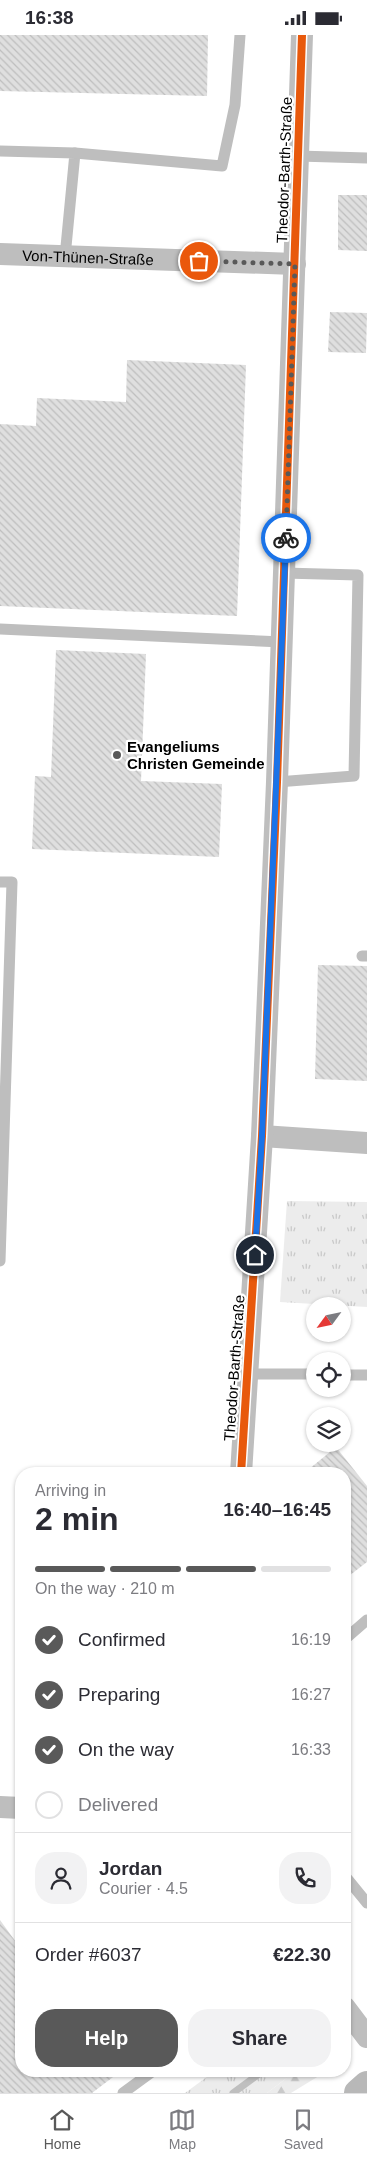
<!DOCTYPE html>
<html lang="en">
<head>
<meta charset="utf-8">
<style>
  body { margin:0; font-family:Arial,sans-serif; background:#f2f2f3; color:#2b2b33; height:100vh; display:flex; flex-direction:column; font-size:19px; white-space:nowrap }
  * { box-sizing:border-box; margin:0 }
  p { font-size:16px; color:#7c7c81 }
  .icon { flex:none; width:28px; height:28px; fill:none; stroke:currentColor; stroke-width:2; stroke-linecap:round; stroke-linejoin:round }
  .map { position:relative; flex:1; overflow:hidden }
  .details { position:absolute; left:15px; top:1432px; width:336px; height:610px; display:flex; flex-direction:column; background:#fff; border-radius:20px; box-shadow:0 1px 4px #0004 }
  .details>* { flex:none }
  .needle { width:32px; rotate:237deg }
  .controls { position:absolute; left:306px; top:1262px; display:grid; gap:10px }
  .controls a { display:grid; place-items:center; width:45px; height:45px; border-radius:50%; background:#fff; box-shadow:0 1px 4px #0004; font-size:25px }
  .pin { position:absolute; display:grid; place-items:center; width:42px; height:42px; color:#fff; margin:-21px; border:2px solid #fff; border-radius:50%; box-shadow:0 1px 5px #0007 }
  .courier { position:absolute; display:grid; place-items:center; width:50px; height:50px; margin:-25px; border:4px solid #1a73e8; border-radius:50%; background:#fff; color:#222; box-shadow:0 1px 6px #0007 }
  .head em { font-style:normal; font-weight:700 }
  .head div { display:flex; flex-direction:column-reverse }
  .head { display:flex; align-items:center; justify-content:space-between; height:85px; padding:0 20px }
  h1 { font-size:32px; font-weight:700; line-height:38px }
  .bar { display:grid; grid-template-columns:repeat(4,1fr); gap:8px 5px; align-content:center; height:60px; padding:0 20px }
  .bar i { height:6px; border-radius:4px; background:#e1e1e2 }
  .bar .on { background:#595959 }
  .bar p { grid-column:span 4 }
  .line { display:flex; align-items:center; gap:12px; padding:0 20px; border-top:1px solid #e1e1e2 }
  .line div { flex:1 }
  .round { display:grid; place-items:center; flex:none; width:52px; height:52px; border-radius:20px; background:#f2f2f3 }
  ol { padding:0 20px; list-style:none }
  li { display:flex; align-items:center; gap:15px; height:55px }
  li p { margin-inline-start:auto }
  li .icon { padding:5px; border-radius:50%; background:#595959; color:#fff; stroke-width:4 }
  li:last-child { color:#7c7c81 }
  li i { width:28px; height:28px; border:2px solid #e1e1e2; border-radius:50% }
  .action { display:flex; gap:10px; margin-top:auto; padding:10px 20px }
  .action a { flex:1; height:58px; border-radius:20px; background:#595959; color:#fff; font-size:20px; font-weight:700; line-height:58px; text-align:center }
  .action a+a { background:#f2f2f3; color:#2b2b33 }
  .status { display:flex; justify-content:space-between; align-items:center; height:35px; padding:0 25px; background:#fff; direction:ltr }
  .status svg { height:14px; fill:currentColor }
  .tabs { display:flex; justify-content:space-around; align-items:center; height:70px; border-top:1px solid #e1e1e2; background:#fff; font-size:14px; color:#7c7c81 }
  .tabs a { display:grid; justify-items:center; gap:2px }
  .tabs .on { color:#595959 }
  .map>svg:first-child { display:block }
</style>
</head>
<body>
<div class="status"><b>16:38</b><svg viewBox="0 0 49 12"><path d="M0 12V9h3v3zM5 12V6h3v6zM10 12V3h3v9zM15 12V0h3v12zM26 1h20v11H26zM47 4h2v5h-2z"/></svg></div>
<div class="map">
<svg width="367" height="2058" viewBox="0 0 367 2058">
  <defs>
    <pattern id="grass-tufts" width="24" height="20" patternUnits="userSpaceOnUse" patternTransform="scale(1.25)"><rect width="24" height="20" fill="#ececec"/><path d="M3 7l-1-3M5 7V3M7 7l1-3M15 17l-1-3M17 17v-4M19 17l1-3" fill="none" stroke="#c9c9c9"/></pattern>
    <pattern id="forest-firs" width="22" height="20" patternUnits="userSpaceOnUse" patternTransform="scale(1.25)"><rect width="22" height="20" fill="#ececec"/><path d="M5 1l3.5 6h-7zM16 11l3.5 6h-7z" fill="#c9c9c9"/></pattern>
    <pattern id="building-back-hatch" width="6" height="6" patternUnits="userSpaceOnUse" patternTransform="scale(1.25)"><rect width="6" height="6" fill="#dfdfdf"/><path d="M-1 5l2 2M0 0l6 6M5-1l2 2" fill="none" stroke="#bebebe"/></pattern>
  </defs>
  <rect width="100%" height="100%" fill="#fff"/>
  <g fill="url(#grass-tufts)">
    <path d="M287 1166 367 1167V1272L280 1267Z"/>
    <path d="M215 2036H296L267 2058H185Z"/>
  </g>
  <path fill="url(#forest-firs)" d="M296 2036H327L291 2058H267Z"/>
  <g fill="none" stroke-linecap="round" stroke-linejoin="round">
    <path stroke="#bfbfbf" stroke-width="7" d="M233 2058 263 2036"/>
  </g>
  <g fill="url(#building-back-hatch)">
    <path d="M0 0H208L207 61 0 56Z"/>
    <path d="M338 160H367V216L338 215Z"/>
    <path d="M330 277 367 278 366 318 328 317Z"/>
    <path d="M127 325 246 330 237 581 0 571V389L36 391 37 363 126 367Z"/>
    <path d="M56 615 146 619 141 746 222 749 219 822 32 814 35 741 51 742Z"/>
    <path d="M318 930 367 931V1046L315 1044Z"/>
    <path d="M336 1412 367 1451V1527L345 1544V1439H303Z"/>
    <path d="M0 1885 21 1914V2036H121L92 2058H0Z"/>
  </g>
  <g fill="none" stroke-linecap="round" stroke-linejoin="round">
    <g stroke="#bebebe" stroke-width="11">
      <path d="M0 116 75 118 65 222"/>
      <path d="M75 118 222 131 235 70 240 0"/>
      <path d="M298 121 367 123"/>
      <path d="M0 594 282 607"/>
      <path d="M277 747 354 741 358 540 284 538"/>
      <path d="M0 847H12L0 1226"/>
      <path d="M362 921H367"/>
      <path d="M247 1339H315"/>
      <path d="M342 1340H367"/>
      <path d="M345 1604 367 1585"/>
      <path d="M345 1841 367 1868"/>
      <path d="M123 2058 153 2036"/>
    </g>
    <g stroke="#bebebe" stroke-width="22">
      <path id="s1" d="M0 219 295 229"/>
      <path d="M262 1101 367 1108"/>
      <path d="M241 1439 262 1101 277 747 302 0"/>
      <path d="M0 1772 21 1773"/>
      <path d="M345 1973 367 2002"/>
    </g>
    <path stroke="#b8b8b8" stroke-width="28" d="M358 2058 367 2050"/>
    <g stroke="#fff" stroke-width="11">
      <path id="cycleway" d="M241 1439 262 1101 277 747 302 0"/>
    </g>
    <use href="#cycleway" stroke="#e8590c" stroke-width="8"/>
  </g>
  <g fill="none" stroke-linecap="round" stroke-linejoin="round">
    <path stroke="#595959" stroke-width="5" stroke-dasharray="0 9" d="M199 226 295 229 286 503"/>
    <path stroke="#1a73e8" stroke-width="6" d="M255 1220 262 1101 286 503"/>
  </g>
  <circle fill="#595959" stroke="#fff" stroke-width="2" cx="117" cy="720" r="5"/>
  <g text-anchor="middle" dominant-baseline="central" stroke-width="4.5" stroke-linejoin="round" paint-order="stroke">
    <g font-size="15" fill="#000" stroke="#fff">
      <text transform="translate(284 135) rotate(-88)">Theodor-Barth-Straße</text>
      <text stroke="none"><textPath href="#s1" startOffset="88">Von-Thünen-Straße</textPath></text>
      <text transform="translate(234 1333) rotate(-86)">Theodor-Barth-Straße</text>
    </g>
    <g font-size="15" font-weight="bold" fill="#000" stroke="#fff" text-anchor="start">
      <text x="127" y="711">Evangeliums<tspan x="127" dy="17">Christen Gemeinde</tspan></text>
    </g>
  </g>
</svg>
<div class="controls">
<a><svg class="needle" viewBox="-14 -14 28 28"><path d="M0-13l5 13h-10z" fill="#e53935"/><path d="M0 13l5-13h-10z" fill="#7c7c81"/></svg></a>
<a><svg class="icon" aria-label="locate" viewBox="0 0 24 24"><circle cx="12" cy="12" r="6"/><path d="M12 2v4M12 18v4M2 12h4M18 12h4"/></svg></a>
<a><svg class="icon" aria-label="layers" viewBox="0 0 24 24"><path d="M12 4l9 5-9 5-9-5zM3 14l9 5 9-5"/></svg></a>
</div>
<div class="pin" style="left:199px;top:226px;background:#ea580c"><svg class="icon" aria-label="bag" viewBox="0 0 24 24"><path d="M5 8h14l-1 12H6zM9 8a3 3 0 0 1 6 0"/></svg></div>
<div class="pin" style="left:255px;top:1220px;background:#1f2937"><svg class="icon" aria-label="home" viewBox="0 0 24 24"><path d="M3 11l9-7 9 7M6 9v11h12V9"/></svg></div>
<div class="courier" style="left:286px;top:503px"><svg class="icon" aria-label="bike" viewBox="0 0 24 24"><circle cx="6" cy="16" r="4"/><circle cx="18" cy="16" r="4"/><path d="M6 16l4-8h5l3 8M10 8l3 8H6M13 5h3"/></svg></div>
<section class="details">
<div class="head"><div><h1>2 min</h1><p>Arriving in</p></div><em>16:40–16:45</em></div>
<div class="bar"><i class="on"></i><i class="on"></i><i class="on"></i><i></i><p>On the way · 210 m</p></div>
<ol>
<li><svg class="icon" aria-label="check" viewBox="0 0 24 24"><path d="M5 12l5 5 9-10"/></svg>Confirmed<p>16:19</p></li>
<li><svg class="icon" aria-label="check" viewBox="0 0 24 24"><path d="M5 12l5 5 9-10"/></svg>Preparing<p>16:27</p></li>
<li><svg class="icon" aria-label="check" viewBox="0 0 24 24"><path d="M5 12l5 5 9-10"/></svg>On the way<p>16:33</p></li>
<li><i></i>Delivered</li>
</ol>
<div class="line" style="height:90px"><a class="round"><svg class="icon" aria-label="person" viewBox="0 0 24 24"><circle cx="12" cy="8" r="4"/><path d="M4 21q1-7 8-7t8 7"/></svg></a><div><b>Jordan</b><p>Courier · 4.5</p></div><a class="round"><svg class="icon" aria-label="phone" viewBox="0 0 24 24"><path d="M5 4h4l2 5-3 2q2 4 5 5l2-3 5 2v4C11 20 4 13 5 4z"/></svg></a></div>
<div class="line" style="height:65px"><div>Order #6037</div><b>€22.30</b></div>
<div class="action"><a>Help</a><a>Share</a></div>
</section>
</div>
<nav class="tabs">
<a class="on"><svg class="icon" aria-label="home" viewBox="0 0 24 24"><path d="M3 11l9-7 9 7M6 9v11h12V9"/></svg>Home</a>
<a><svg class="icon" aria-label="map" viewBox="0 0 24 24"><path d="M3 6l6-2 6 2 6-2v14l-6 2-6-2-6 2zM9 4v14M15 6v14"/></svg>Map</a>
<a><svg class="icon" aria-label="saved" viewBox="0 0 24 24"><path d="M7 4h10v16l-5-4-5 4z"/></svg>Saved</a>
</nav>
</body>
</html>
